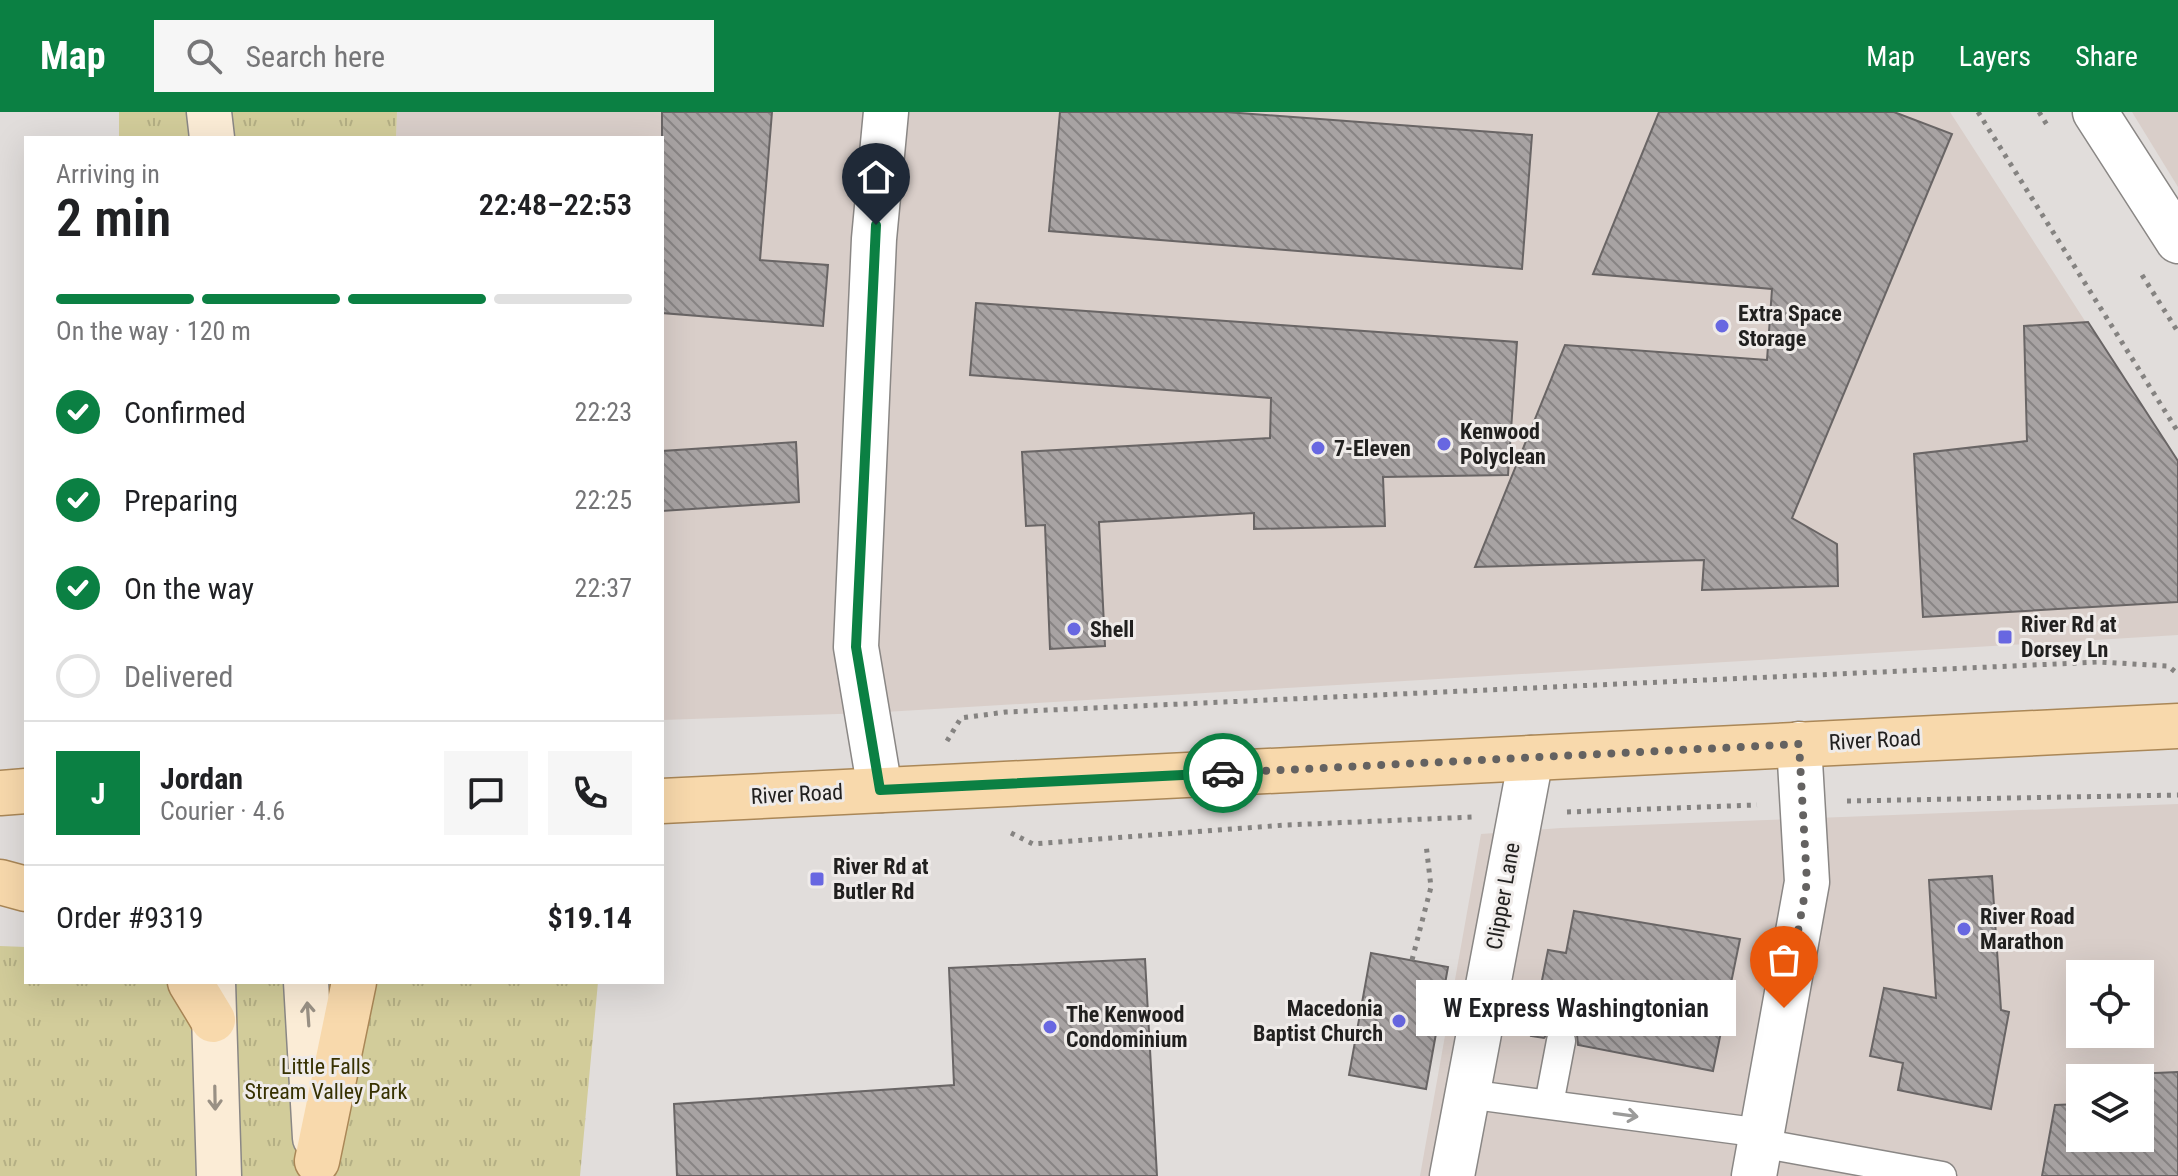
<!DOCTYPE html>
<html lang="en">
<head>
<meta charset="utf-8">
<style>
  body { margin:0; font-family:"Roboto Condensed",sans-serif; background:#f6f6f6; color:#202124; height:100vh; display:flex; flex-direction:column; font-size:30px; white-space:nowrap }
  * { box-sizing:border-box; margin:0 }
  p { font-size:26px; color:#757577 }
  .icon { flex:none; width:44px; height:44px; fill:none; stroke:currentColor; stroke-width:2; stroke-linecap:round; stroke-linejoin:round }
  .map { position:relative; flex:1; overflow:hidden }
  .panel { position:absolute; left:24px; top:24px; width:640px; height:848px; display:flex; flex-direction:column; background:#fff; border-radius:0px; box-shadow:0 8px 32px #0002 }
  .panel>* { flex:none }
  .fabs { position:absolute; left:2066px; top:848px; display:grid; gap:16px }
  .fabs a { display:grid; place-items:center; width:88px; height:88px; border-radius:0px; background:#fff; box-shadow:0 8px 32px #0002; font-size:40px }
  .pin { position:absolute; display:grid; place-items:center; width:68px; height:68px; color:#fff; margin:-82px -34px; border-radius:50% 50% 50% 0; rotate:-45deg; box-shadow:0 0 8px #0007 }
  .pin .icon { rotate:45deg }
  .courier { position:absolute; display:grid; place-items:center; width:80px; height:80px; margin:-40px; border:6px solid #0b8043; border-radius:50%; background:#fff; color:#222; box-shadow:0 2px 10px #0007 }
  .bubble { position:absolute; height:56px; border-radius:0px; background:#fff; box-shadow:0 8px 32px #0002; font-size:26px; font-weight:600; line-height:56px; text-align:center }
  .summary em { font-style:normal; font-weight:600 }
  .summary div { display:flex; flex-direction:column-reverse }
  .summary { display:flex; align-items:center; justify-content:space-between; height:136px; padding:0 32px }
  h1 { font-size:52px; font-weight:600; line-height:60px }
  .bar { display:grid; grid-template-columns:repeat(4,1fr); gap:12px 8px; align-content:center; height:96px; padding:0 32px }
  .bar i { height:10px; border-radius:6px; background:#e0e0e0 }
  .bar .on { background:#0b8043 }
  .bar p { grid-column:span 4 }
  .line { display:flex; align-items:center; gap:20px; padding:0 32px; border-top:2px solid #e0e0e0 }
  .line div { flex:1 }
  .round { display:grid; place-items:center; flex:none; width:84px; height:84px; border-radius:0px; background:#f6f6f6 }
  ol { padding:0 32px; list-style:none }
  li { display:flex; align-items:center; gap:24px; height:88px }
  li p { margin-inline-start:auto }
  li .icon { padding:8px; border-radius:50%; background:#0b8043; color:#fff; stroke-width:4 }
  li:last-child { color:#757577 }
  li i { width:44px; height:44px; border:4px solid #e0e0e0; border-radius:50% }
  header { display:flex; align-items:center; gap:48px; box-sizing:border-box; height:112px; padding:0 40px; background:#0b8043; color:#fff }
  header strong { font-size:38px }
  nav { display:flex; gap:44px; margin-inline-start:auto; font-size:28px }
  .search { width:560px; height:72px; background:#f6f6f6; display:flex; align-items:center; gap:20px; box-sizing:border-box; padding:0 28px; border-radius:0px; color:#757577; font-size:30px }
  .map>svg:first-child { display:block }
</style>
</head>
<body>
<header>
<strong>Map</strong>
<div class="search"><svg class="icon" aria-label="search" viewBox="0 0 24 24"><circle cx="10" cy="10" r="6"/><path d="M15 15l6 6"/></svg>Search here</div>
<nav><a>Map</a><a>Layers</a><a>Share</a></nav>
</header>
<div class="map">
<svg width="2178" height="1064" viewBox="0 0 2178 1064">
  <defs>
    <pattern id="park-tufts" width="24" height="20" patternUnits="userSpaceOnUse" patternTransform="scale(2)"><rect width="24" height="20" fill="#d2cc9a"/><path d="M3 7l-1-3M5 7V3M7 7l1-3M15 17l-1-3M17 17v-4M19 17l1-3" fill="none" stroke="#b4af84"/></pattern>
    <pattern id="building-back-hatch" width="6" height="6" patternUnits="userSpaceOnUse" patternTransform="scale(2)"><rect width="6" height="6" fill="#a8a3a3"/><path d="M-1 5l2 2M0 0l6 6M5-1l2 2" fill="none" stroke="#888484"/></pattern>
  </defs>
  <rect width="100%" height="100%" fill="#e1dddb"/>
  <g fill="#d9cec9" fill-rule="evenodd">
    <path d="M397 0H1950L2178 353V523L868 601 662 608V26H396Z"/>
    <path d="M2132 0H2178V75Z"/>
    <path d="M2178 692V1064H1420L1481 722 1561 716ZM2080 862H2140V922H2080ZM2080 966H2140V1026H2080Z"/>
  </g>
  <g fill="url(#park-tufts)">
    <path d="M119 0H397L396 26H119Z"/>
    <path d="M0 834 26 835V870H598L580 1064H0Z"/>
  </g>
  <g fill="url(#building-back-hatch)" stroke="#696565" stroke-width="2">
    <path d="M662 0H772L760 148 828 153 823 214 662 201Z"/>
    <path d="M1060 0H1226L1532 23 1522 157 1049 119Z"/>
    <path d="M1659 0H1894L1952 22 1792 406 1837 432 1838 474 1702 478 1704 448 1475 455 1565 233 1767 248 1772 177 1593 162Z"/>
    <path d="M976 191 1517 230 1508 363 1383 365 1385 414 1254 417V401L1099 410 1105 534 1050 537 1045 413 1026 414 1022 340 1270 326 1271 286 970 263Z"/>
    <path d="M2088 210 2178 349V490L1923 505 1914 342 2027 329 2024 214Z"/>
    <path d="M796 330 799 390 662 399V339Z"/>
    <path d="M1992 764 2001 898 2009 900 1991 997 1898 978 1903 951 1870 944 1884 876 1936 886 1929 768Z"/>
    <path d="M1574 799 1740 827 1713 959 1578 933 1577 923 1565 913H1555L1544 926 1531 924 1548 838 1566 841Z"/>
    <path d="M1371 841 1448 855 1426 977 1349 963Z"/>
    <path d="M1145 847 1157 1064H677L674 992 954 973 949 856Z"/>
    <path d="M2178 960V1064H2042L2055 993 2080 992V1026H2140V966H2134L2133 962Z"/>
  </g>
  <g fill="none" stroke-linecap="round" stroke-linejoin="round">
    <g stroke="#8a8785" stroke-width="31">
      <g id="lane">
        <path d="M1467 982 1762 1021"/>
        <path d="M1549 992 1561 929"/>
        <path d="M1760 1031 1942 1064"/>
      </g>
    </g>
    <g stroke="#8a8785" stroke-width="47">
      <g id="street">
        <path d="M2095 0 2178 129"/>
        <path d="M880 678 856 535 874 127 886 0"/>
        <path d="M1452 1064 1531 646"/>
        <path d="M1754 1064 1807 770 1799 632"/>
      </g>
    </g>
    <g stroke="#8a8785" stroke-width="47">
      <g id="secondary">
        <path d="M209 0 212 26"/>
        <path d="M213 870 219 1064"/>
        <path d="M306 870 315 1026"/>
      </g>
    </g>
    <g stroke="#aa8757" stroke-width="47">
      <g id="primary">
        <path d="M0 681 26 679"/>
        <path d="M662 689 2178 614"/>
        <path d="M0 770 26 777"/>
        <path d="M190 870 213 908"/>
        <path d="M317 1049 354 870"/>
      </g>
    </g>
    <g stroke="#858381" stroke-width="5" stroke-dasharray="4 6" stroke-linecap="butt">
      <path d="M1978 0 2178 320"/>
      <path d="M2039 0 2047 13"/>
      <path d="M2142 163 2178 220"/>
      <path d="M947 629 961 606 1006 600 2099 550 2168 554 2178 562"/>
      <path d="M1847 689 2178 683"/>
      <path d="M1567 700 1757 693"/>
      <path d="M1011 721 1033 732 1286 713 1473 705"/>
      <path d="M1412 848 1431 775 1426 732"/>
    </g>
    <use href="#lane" stroke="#fff" stroke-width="28"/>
    <use href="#street" stroke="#fff" stroke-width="44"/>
    <use href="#secondary" stroke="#fbecd6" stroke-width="44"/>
    <use href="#primary" stroke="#f8d9ac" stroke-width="44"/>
  </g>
  <defs><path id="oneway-shaft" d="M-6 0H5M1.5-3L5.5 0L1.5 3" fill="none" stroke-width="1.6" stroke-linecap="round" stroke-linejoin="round" transform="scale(2)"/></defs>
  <g stroke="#999084">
    <use href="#oneway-shaft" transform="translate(308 902) rotate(-94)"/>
    <use href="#oneway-shaft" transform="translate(215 986) rotate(89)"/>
  </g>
  <use stroke="#9b9b9a" href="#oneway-shaft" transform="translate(1626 1003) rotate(8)"/>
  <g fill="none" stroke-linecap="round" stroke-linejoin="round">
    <path stroke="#646261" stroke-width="8" stroke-dasharray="0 14.4" d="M1223 661 1799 632 1807 770 1784 896"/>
    <path stroke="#0b8043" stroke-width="10" d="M876 113 856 535 880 678 1223 661"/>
  </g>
  <g fill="#6867e1" stroke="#efebe9" stroke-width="3">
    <circle cx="1722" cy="214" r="8"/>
    <circle cx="1444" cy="332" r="8"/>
    <circle cx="1318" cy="336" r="8"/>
    <circle cx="1074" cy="517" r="8"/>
    <rect x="1997" y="517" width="16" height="16" rx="4"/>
    <rect x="809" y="759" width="16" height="16" rx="4"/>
    <circle cx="1964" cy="817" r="8"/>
    <circle cx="1399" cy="909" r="8"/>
    <circle cx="1050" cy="915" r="8"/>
  </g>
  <g text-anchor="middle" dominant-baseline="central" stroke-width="6" stroke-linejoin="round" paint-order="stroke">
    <g font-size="22" font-weight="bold" fill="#21201f" stroke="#efebe9" text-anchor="start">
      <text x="1738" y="201">Extra Space<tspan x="1738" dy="25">Storage</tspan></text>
      <text x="1460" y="319">Kenwood<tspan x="1460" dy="25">Polyclean</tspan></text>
      <text x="1334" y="336">7-Eleven</text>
      <text x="2021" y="512">River Rd at<tspan x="2021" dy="25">Dorsey Ln</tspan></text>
      <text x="1090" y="517">Shell</text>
      <text x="833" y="754">River Rd at<tspan x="833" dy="25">Butler Rd</tspan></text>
      <text x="1980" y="804">River Road<tspan x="1980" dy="25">Marathon</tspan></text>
      <text x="1383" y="896" text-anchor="end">Macedonia<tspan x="1383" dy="25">Baptist Church</tspan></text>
      <text x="1066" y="902">The Kenwood<tspan x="1066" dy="25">Condominium</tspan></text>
    </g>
    <g font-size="22" fill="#21201f" stroke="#efebe9">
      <text transform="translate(1875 628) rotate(-3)">River Road</text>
      <text transform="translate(797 682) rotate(-3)">River Road</text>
      <text transform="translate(1503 784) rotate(-80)">Clipper Lane</text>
    </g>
    <g font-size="22" fill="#373101" stroke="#efebe9">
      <text x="326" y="954">Little Falls<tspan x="326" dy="25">Stream Valley Park</tspan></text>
    </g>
  </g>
</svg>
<div class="fabs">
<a><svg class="icon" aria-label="locate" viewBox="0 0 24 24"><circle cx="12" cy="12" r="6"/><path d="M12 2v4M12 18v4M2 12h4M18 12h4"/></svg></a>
<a><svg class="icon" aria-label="layers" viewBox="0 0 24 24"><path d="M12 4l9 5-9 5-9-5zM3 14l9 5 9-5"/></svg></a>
</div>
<div class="pin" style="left:1784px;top:896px;background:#ea580c"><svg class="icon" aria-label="bag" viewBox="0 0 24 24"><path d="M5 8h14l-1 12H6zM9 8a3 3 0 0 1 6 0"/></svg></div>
<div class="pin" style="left:876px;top:113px;background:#1f2937"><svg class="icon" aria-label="home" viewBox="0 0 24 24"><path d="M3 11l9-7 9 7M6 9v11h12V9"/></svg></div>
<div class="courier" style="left:1223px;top:661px"><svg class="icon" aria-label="car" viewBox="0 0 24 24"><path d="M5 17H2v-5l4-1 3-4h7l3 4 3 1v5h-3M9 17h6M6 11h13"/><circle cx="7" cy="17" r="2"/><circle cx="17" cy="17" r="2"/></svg></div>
<div class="bubble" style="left:1416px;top:868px;width:320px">W Express Washingtonian</div>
<section class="panel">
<div class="summary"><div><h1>2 min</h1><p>Arriving in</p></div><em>22:48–22:53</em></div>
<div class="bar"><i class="on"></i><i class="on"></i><i class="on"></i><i></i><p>On the way · 120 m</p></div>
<ol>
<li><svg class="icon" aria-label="check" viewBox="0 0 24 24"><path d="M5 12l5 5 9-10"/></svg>Confirmed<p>22:23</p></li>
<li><svg class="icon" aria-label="check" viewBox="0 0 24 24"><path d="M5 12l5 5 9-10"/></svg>Preparing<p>22:25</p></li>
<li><svg class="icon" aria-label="check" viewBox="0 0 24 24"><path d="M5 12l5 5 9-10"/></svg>On the way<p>22:37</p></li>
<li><i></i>Delivered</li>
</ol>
<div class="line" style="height:144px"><b class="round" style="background:#0b8043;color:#fff">J</b><div><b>Jordan</b><p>Courier · 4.6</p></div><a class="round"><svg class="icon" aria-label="chat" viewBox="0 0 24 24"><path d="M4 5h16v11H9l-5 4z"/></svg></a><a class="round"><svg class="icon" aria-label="phone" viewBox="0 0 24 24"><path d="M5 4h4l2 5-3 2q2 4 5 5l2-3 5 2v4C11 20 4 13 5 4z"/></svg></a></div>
<div class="line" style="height:104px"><div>Order #9319</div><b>$19.14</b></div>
</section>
</div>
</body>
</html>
